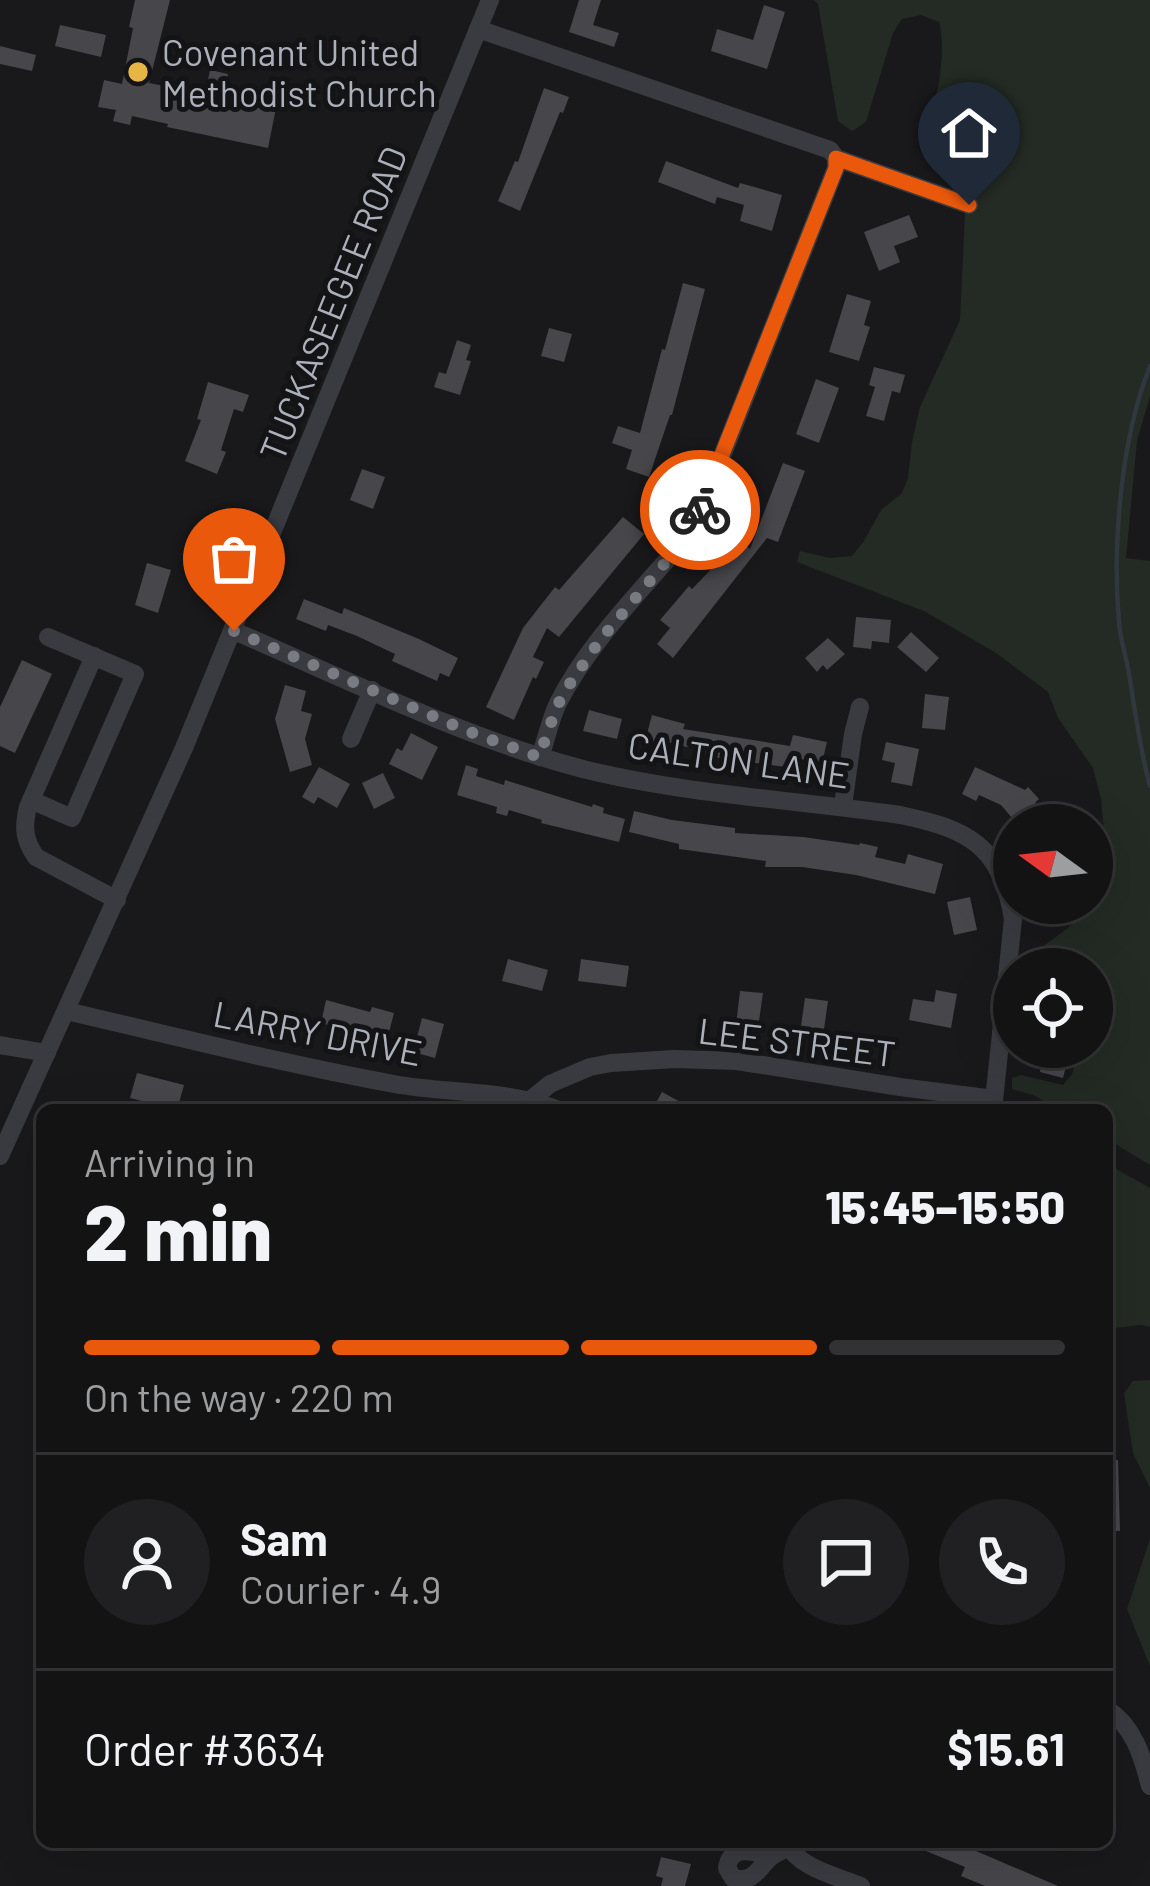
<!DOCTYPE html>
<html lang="en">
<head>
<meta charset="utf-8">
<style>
  body { margin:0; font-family:Barlow,sans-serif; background:#202022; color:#f1f3f6; height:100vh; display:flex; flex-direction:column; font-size:45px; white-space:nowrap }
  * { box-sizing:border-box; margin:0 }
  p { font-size:39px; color:#9d9ea0 }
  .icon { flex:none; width:66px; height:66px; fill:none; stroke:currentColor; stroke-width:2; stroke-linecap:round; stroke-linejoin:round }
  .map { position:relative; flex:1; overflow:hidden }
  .drawer { position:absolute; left:36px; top:1104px; width:1077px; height:744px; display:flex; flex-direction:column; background:#131314; border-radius:18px; box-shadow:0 12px 48px #0002,0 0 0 3px #323234 }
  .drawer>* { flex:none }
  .needle { width:78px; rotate:285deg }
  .buttons { position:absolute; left:993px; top:804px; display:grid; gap:24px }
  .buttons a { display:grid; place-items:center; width:120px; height:120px; border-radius:50%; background:#131314; box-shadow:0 12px 48px #0002,0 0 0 3px #323234; font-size:60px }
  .pin { position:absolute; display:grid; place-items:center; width:102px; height:102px; color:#fff; margin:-123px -51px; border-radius:50% 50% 50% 0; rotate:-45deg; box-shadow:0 0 12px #0007 }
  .pin .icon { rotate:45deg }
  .courier { position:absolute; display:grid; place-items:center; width:120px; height:120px; margin:-60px; border:9px solid #ea580c; border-radius:50%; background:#fff; color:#222; box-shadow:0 3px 15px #0007 }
  .headline em { font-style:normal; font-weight:800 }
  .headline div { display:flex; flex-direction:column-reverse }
  .headline { display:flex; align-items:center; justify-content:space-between; height:204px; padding:0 48px }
  h1 { font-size:78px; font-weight:800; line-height:90px }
  .bar { display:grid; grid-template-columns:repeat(4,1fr); gap:18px 12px; align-content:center; height:144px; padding:0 48px }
  .bar i { height:15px; border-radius:9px; background:#323234 }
  .bar .selected { background:#ea580c }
  .bar p { grid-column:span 4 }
  .line { display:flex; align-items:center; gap:30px; padding:0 48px; border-top:3px solid #323234 }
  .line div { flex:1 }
  .round { display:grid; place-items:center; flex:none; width:126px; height:126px; border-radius:63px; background:#202022 }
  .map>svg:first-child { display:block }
</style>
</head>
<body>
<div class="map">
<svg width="1150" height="1886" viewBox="0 0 1150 1886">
  <rect width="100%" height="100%" fill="#19191b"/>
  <g fill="#232b24">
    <path d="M814 0H1150V396L1137 441 1126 558 1150 561V1165L1107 1139V1110H1059L1033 1095 1012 1089V1078L1021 1075 1063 1085 1072 1074 1081 1047H1092V969H1046L1036 956 1042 947 1068 928 1086 903H1092V889L1106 853 1101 799 1093 768 1058 718 1048 692 996 653 924 611 797 562 800 551 830 558 852 556 864 541 881 510 902 493 908 478 912 442 920 407 960 320 965 215 959 189 927 140C934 103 948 59 939 22L921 15 902 19 893 33 866 122 852 131 838 121 818 4Z"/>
    <path d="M1107 1164 1150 1188V1327L1141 1325 1107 1329Z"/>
    <path d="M1150 1380V1488L1133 1453 1124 1393 1133 1381Z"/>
    <path d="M1150 1539V1666L1127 1609Z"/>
  </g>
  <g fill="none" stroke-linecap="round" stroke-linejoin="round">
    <path stroke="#30373e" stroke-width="4.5" d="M1150 366C1121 439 1112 544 1119 622 1120 638 1125 653 1128 668 1135 708 1139 747 1150 786"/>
  </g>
  <g fill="#46464b">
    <path d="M135 0H170L149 83 205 94 210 70 228 74 224 92 277 103 268 148 167 127 168 124 132 116 130 125 113 121 116 110 98 107 104 80 122 84 133 28 129 27Z"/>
    <path d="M579 0H601L593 25 619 33 614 47 569 32Z"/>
    <path d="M764 5 785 12 767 69 711 51 717 29 753 40Z"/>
    <path d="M60 25 106 35 101 57 55 46Z"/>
    <path d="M0 46 36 55 32 71 0 64Z"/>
    <path d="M544 88 569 97 563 113 560 112 520 211 498 201 515 161 518 162Z"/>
    <path d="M666 161 738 188 740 183 782 195 772 231 740 221 744 205 717 197 715 204 658 182Z"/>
    <path d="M909 215 918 237 894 246 900 262 879 271 864 232Z"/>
    <path d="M683 283 705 289 672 415H670L649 477 626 469 632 450 612 443 618 426 640 433 662 349 665 350Z"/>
    <path d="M847 294 871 301 864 325 870 327 859 361 829 352Z"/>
    <path d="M549 328 572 334 564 362 541 356Z"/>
    <path d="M457 340 471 345 466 360 471 361 460 395 434 387 439 372 446 374Z"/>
    <path d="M874 367 905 375 900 393 892 391 884 421 866 416 875 387 869 385Z"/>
    <path d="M816 379 839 388 819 443 796 434Z"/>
    <path d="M208 382 249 395 243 412 234 409 221 450 226 452 217 474 185 461 201 420 197 419Z"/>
    <path d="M783 463 805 471 778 542 767 538 673 658 657 644 670 628 660 620 689 586 692 589 723 557 737 538 750 549Z"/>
    <path d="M362 469 385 477 373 509 350 500Z"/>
    <path d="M623 517 644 534 559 637 547 628 533 657 544 662 536 679 533 677 514 720 486 707 523 628 555 587 559 590Z"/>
    <path d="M147 563 171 570 158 613 135 605Z"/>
    <path d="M304 599 342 614 344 608 419 639 458 658 449 677 440 673 437 681 392 661 395 654 357 636 328 625 326 631 296 619Z"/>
    <path d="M856 617 891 620 889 643 872 641 871 649 853 647Z"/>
    <path d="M911 632 939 658 926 672 897 647Z"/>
    <path d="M828 638 845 654 827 670 823 665 817 672 805 658Z"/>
    <path d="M22 660 52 674 15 753 0 746V707Z"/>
    <path d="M285 685 306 691 301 711 312 714 305 739 312 765 290 772 275 719Z"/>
    <path d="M925 694 949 697 945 730 922 728Z"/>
    <path d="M589 710 622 719 617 739 583 731Z"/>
    <path d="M652 715 685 724 683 729 790 746 793 735 827 742 822 763 801 759 800 769 697 755 698 750 659 740 656 749 644 745Z"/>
    <path d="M411 733 438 747 422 780 389 764 397 748 402 751Z"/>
    <path d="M886 742 919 749 912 786 891 782 895 763 882 760Z"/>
    <path d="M466 765 478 769 476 776 504 785 505 780 592 807 593 804 604 808 603 813 625 819 619 842 541 823 542 820 509 810 507 816 496 813 497 807 457 795Z"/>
    <path d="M319 767 350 784 337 808 318 797 314 804 302 797Z"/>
    <path d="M975 767 1025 790 1028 787 1039 799 1035 803 1050 819 1044 825H1018L1001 805 979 795 976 801 962 794Z"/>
    <path d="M383 773 395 798 374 809 362 783Z"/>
    <path d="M634 811 672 820 735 828V833L803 837 859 845 860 843 878 847 875 857 905 864 908 854 943 864 935 894 856 875 802 867H765L766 861 679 849V844L629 832Z"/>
    <path d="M970 897 977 930 954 935 947 902Z"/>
    <path d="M508 959 548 970 542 991 502 981Z"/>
    <path d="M581 959 629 966 626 987 578 981Z"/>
    <path d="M936 990 957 994 951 1028 909 1020 913 999 934 1002Z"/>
    <path d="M740 991 763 993 758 1028 736 1025Z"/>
    <path d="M805 998 828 1001 823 1036 800 1033Z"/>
    <path d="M326 1000 370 1012 372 1007 394 1013 388 1036 346 1025 345 1030 321 1023Z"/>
    <path d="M422 1018 444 1024 435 1058 413 1052Z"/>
    <path d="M1046 1047 1070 1050 1063 1078 1040 1072Z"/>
    <path d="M137 1073 184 1085 177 1110 130 1098Z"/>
    <path d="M662 1092 695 1110H652Z"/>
    <path d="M1118 1460 1120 1531H1107V1461Z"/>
    <path d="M904 1842H963L962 1845 1058 1886H985L961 1876 965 1867Z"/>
    <path d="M661 1857 691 1864 685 1886H661L663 1878 656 1876Z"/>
  </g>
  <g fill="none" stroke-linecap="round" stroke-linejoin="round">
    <g stroke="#3a3b40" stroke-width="18">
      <path d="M478 29 830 150 836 158 969 205"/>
      <path d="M234 631C346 679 466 739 583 769 683 794 796 800 900 815 968 829 1001 845 1013 919L993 1110"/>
      <path d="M94 656 28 807C23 827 24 840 36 857L117 900"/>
      <path d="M351 739 372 690"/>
      <path d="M540 757C546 740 550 720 558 703 589 642 642 590 686 538L697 519 836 168V158"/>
      <path d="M31 800 72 818 135 674 48 637"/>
      <path d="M843 806 853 734 860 707"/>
      <path d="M66 1011C175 1036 284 1064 394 1084 448 1094 506 1089 559 1110"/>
      <path d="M0 1045 47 1053"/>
      <path d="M529 1101 550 1084 590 1067 611 1063 674 1059 737 1061 900 1087 994 1099"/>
      <path d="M0 1156 184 748 490 0"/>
      <path d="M1107 1709C1134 1727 1142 1755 1150 1786"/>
      <path d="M786 1842C798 1868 836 1876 861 1886"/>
      <path d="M772 1856C754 1852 731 1843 727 1868L733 1878C755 1883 757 1869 771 1857 773 1855 785 1849 788 1848"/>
    </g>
  </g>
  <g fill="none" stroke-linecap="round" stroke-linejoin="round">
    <path stroke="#797b82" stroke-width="12" stroke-dasharray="0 21.6" d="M234 631 470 732 539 757 557 706 571 682 601 639 686 538 700 510"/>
    <path stroke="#ea580c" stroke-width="15" d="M700 510 836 168V158L969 205"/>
  </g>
  <circle fill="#e7b545" stroke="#141416" stroke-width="4.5" cx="138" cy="72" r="12"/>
  <g text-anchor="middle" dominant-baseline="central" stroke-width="10" stroke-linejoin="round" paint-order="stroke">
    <g font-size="36" fill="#acb0ba" stroke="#141416" text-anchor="start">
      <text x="162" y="51">Covenant United<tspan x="162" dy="41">Methodist Church</tspan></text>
    </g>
    <g font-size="36" fill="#acb0ba" stroke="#141416">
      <text transform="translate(332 303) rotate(-68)">TUCKASEEGEE ROAD</text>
      <text transform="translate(739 759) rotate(8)">CALTON LANE</text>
      <text transform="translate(318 1032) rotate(11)">LARRY DRIVE</text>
      <text transform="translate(797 1041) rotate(7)">LEE STREET</text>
    </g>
  </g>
</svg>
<div class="buttons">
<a><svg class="needle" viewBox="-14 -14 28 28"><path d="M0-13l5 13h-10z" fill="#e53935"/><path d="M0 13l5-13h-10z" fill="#9d9ea0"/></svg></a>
<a><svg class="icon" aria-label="locate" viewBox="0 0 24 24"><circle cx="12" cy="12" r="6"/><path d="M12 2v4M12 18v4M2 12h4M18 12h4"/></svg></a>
</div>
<div class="pin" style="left:234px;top:631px;background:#ea580c"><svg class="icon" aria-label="bag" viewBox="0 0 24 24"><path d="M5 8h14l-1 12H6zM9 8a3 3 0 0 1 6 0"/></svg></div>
<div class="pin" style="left:969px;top:205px;background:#1f2937"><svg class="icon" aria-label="home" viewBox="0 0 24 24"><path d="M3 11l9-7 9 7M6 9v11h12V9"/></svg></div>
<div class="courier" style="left:700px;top:510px"><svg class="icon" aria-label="bike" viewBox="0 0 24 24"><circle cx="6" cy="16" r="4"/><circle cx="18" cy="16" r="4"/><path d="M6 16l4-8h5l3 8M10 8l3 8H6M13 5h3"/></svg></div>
<section class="drawer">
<div class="headline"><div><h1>2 min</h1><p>Arriving in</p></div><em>15:45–15:50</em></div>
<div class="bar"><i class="selected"></i><i class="selected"></i><i class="selected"></i><i></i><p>On the way · 220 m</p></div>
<div class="line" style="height:216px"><a class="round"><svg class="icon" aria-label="person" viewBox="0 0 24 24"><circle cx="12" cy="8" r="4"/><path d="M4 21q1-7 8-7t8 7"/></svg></a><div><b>Sam</b><p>Courier · 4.9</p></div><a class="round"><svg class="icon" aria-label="chat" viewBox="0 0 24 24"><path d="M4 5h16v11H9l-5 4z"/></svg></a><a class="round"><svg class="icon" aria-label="phone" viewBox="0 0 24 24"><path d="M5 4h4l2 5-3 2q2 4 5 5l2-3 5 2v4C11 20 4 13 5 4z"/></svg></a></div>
<div class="line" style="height:156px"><div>Order #3634</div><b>$15.61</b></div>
</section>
</div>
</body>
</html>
